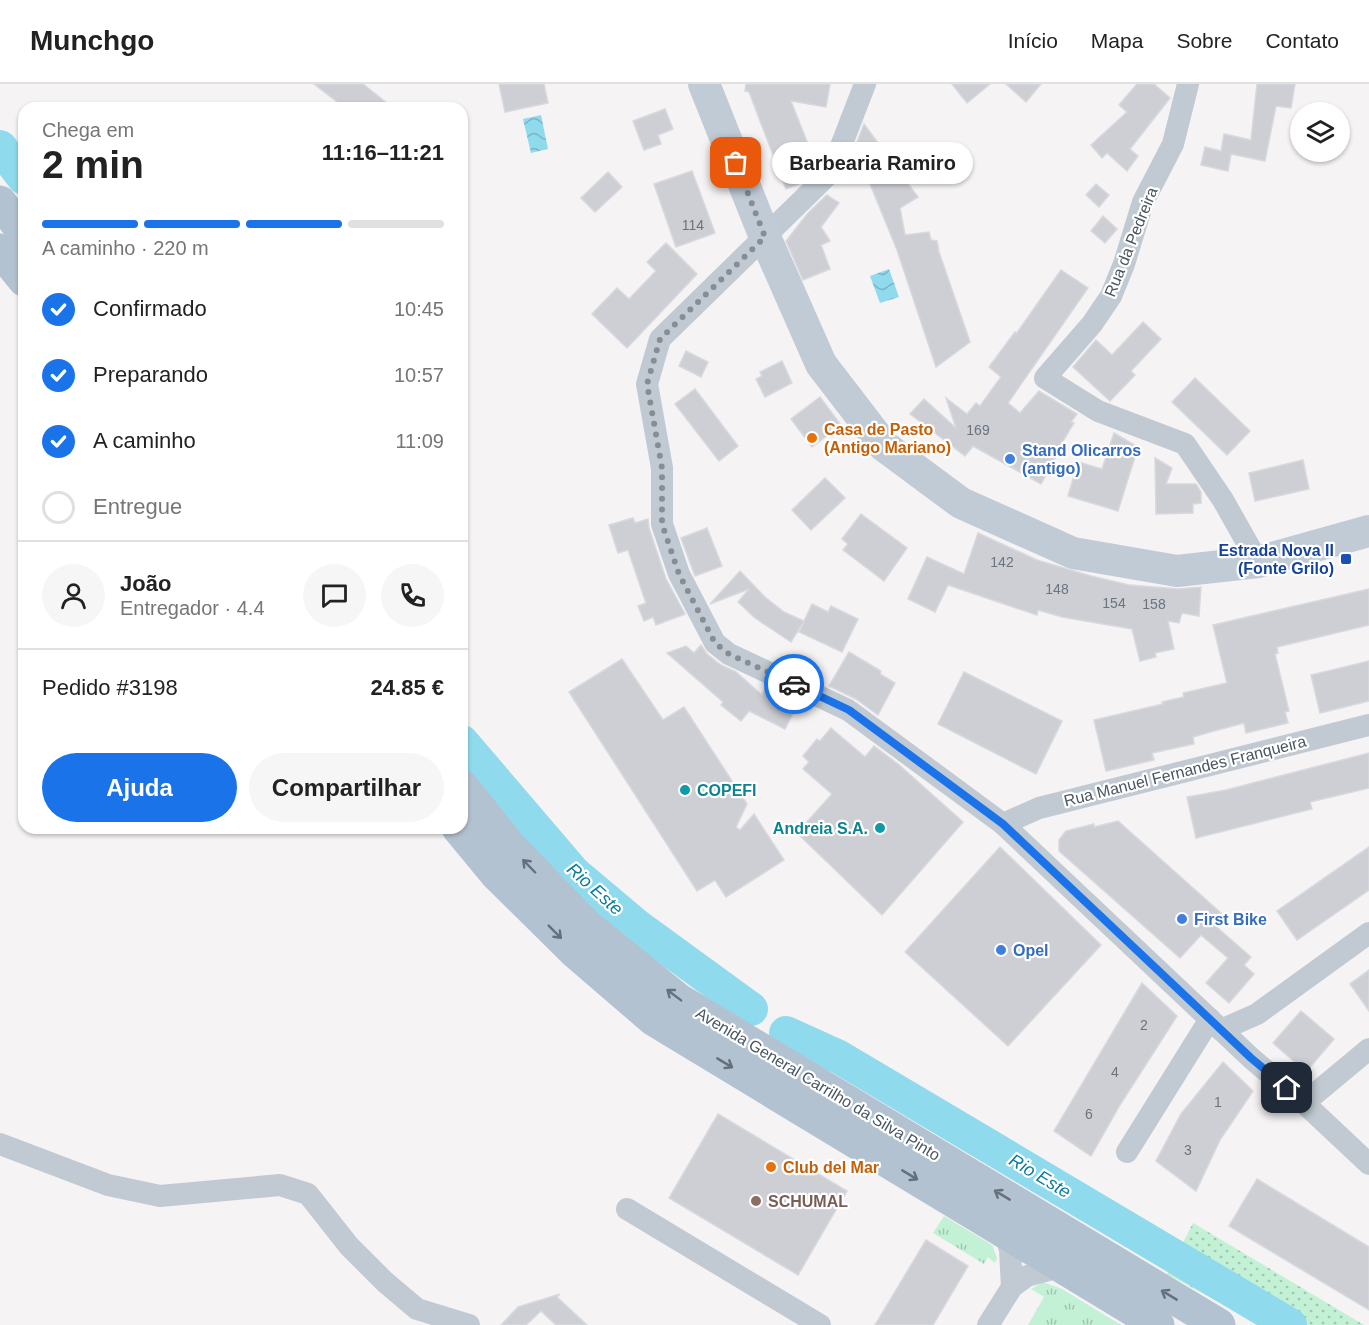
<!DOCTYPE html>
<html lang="pt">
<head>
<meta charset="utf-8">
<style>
  body { margin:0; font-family:Arial,sans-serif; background:#f6f6f6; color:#222; height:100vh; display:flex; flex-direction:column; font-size:22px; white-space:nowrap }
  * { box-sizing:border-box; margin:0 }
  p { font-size:20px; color:#767676 }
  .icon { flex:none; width:33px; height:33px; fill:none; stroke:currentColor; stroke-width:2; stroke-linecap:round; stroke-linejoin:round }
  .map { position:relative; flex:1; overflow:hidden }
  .panel { position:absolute; left:18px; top:18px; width:450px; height:732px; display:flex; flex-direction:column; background:#fff; border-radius:18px; box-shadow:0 2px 4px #0004 }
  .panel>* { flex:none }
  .tools { position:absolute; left:1290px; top:18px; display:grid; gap:12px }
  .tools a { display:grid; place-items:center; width:60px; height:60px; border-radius:50%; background:#fff; box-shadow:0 2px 4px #0004; font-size:30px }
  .pin { position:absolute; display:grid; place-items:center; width:51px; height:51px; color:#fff; margin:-26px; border-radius:12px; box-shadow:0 3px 9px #0006 }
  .courier { position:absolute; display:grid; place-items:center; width:60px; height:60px; margin:-30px; border:4px solid #1a73e8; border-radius:50%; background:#fff; color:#222; box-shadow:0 2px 8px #0007 }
  .bubble { position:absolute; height:42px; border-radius:21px; background:#fff; box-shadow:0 2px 4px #0004; font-size:20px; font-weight:600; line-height:42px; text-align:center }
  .headline em { font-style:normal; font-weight:600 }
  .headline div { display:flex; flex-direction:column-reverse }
  .headline { display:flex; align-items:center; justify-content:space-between; height:102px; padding:0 24px }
  h1 { font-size:39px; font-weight:600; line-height:45px }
  .bar { display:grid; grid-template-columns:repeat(4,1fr); gap:9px 6px; align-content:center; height:72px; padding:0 24px }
  .bar i { height:8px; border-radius:4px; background:#e0e0e0 }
  .bar .on { background:#1a73e8 }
  .bar p { grid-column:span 4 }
  .line { display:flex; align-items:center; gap:15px; padding:0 24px; border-top:2px solid #e0e0e0 }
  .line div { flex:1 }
  .round { display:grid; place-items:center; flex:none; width:63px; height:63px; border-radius:32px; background:#f6f6f6 }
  ol { padding:0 24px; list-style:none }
  li { display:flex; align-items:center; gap:18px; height:66px }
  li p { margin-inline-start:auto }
  li .icon { padding:6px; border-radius:50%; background:#1a73e8; color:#fff; stroke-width:4 }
  li:last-child { color:#767676 }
  li i { width:33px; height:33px; border:3px solid #e0e0e0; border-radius:50% }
  .primary-button { display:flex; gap:12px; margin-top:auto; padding:12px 24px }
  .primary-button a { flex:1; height:69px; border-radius:36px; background:#1a73e8; color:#fff; font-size:24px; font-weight:600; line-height:69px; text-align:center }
  .primary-button a+a { background:#f6f6f6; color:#222 }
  header { display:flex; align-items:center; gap:36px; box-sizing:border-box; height:84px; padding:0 30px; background:#fff; border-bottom:2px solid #e0e0e0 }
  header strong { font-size:28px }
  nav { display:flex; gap:33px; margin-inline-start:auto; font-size:21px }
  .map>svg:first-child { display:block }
</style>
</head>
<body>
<header>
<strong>Munchgo</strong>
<nav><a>Início</a><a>Mapa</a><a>Sobre</a><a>Contato</a></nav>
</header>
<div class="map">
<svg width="1369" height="1241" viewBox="0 0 1369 1241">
  <defs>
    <pattern id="grass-tufts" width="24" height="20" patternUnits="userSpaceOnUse" patternTransform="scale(1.5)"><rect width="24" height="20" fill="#c3f1d5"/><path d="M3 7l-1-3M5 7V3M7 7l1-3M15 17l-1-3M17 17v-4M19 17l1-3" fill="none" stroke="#a0c6b0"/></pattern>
    <pattern id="garden-dots" width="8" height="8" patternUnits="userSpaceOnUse" patternTransform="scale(1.5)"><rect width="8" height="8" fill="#c3f1d5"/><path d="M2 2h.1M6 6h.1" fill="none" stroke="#a0c6b0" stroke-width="1.8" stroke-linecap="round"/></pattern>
    <pattern id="water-waves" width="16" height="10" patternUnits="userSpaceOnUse" patternTransform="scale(1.5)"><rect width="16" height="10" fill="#90daee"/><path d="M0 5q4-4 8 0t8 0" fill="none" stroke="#78b4c4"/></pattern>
  </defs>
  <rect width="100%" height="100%" fill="#f5f3f3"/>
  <g fill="url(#grass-tufts)">
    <path d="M944 1132 992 1161 997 1174 995 1179 988 1173 984 1180 933 1149Z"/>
    <path d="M1043 1198 1062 1205 1121 1241H1028L1044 1213 1031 1205Z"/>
  </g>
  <path fill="url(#garden-dots)" d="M1193 1139 1364 1241H1261L1167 1190Z"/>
  <g fill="url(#water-waves)">
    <path d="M541 31 548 65 531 69 523 35Z"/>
    <path d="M889 185 899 213 880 219 870 192Z"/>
  </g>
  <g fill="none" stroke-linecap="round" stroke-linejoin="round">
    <g stroke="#90daee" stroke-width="34">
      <path d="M0 63 24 94"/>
      <path d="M462 658 574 789 637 842 751 925"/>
      <path d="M786 949 839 973 1290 1241"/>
    </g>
  </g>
  <g fill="#cdcfd5" stroke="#d7d9de" stroke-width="1.5">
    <path d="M314 0H363L393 24H345Z"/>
    <path d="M499 0H544L548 19 505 28Z"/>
    <path d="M746 0H830L826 23 791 17 817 83 800 99 786 105 749 8 745 7Z"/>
    <path d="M952 0H990L967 19Z"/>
    <path d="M1006 0H1041L1026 18Z"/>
    <path d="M1137 0H1154L1170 14 1130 65 1138 72 1127 87 1107 69 1102 74 1091 61 1127 28 1119 21Z"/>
    <path d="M1257 0H1295L1291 24 1276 22 1265 77 1231 70 1228 87 1201 81 1205 63 1221 67 1224 50 1251 56Z"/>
    <path d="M665 25 673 45 658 51 661 60 644 66 633 37Z"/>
    <path d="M864 40 918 113 900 124 905 151 929 148 931 156 937 157 939 168 970 258 936 283 897 166 870 100 875 95 853 68Z"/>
    <path d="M692 87 715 149 676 163 654 100Z"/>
    <path d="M608 88 622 103 595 128 581 114Z"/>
    <path d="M1096 100 1109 111 1099 123 1086 111Z"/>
    <path d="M827 111 839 119 821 143 830 157 821 161 830 185 803 196 786 157 808 129Z"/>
    <path d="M1103 132 1117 145 1105 159 1091 147Z"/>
    <path d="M666 159 697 190 627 264 592 230 617 204 629 215 656 187 647 178Z"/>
    <path d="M1061 186 1088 204 1008 319 1020 329 1039 307 1077 330 1071 338 1074 339 1055 370 1057 371 1041 400 973 362 965 372 910 330 924 315 956 344 946 314 967 330 976 319 980 322 1001 293 989 283 1015 248 1016 250Z"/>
    <path d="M1143 238 1161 255 1131 287 1135 291 1110 317 1073 283 1096 256 1112 271Z"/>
    <path d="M686 267 708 278 701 293 679 282Z"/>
    <path d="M782 277 792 299 765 313 756 295 762 292 760 288Z"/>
    <path d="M1195 294 1250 347 1227 371 1172 318Z"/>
    <path d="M695 305 738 362 719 377 675 320Z"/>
    <path d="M820 313 841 341 812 363 791 335Z"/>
    <path d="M1114 349 1138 363 1118 427 1068 412 1078 378 1102 385Z"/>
    <path d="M1155 374 1172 384 1166 400H1196L1201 408V419L1193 420V429L1156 430Z"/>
    <path d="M1303 376 1309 405 1255 417 1249 389Z"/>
    <path d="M825 394 845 414 811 446 792 426Z"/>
    <path d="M861 430 907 464 884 497 843 466 848 460 842 455Z"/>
    <path d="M633 434 635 439 648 435 649 444 666 495 685 530 656 541 653 533 644 537 638 522 646 519 628 466 618 469 609 441Z"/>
    <path d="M707 444 722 482 695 492 681 454Z"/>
    <path d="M978 449 1037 476 1091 492 1129 501 1179 505 1201 503 1199 532 1182 529 1179 539 1168 537 1174 565 1155 569 1156 573 1140 577 1132 545 1062 533 1038 526 1037 531 948 501 935 528 908 515 927 473 964 490Z"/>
    <path d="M740 487 765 513 784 528 804 537 791 558 755 534 738 518 749 505 710 520Z"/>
    <path d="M1369 505V541L1277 563 1278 569 1275 570 1289 627 1285 628 1288 639 1246 649 1244 639 1214 647 1193 653 1194 660 1152 669 1154 676 1106 687 1094 636 1163 620 1162 618 1184 613 1183 609 1227 599 1213 541Z"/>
    <path d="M812 520 828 528 831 522 858 535 842 568 799 548Z"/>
    <path d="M701 561 707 570 721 581 736 588 762 611 765 605 797 621 785 645 749 627 741 637 721 621 723 618 667 569 686 562 694 569Z"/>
    <path d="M849 568 881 587 880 590 895 599 878 631 856 615 829 602Z"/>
    <path d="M622 575 663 636 684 623 747 720 736 743 740 746 754 730 784 776 726 813 715 796 697 807 569 608Z"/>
    <path d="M1369 577V617L1320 629 1311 591Z"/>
    <path d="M964 588 1062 637 1036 690 938 640Z"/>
    <path d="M831 644 865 673 874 662 898 680 963 738 882 831 797 749 832 710 803 685 809 678 803 672 817 655 820 657Z"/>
    <path d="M1369 669V704L1310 718 1312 725 1196 754 1187 713 1226 706Z"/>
    <path d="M1118 737 1221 829 1212 839 1251 873 1244 881 1254 890 1229 919 1206 899 1228 874 1201 851 1180 874 1059 767V756L1066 747 1094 740V743Z"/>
    <path d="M1000 763 1101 861 1008 962 905 868Z"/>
    <path d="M1369 763V806L1297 856 1277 827Z"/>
    <path d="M1369 886V927L1350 900Z"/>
    <path d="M1142 899 1177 932 1120 1021 1091 1072 1054 1047Z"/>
    <path d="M1301 927 1334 955 1306 988 1273 959Z"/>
    <path d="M1223 978 1253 1007 1220 1056 1196 1107 1156 1077 1181 1030Z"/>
    <path d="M718 1030 847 1107 798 1191 669 1114Z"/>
    <path d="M1257 1095 1369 1163V1226L1229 1142Z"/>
    <path d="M926 1156 968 1182 933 1241H875Z"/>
    <path d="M560 1210 557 1213 587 1241H556L541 1227 526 1241H501L518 1223Z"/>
  </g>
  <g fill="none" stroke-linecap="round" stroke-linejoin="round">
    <g stroke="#c1cad2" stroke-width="22">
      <path d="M865 0 831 88 660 255 647 300 662 384V440L679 490 690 511 715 559 729 570 848 626 1003 740 1251 974 1304 1019 1369 1080"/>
      <path d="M1188 0 1173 60 1143 118 1124 180 1111 212 1092 240 1045 294 1098 327 1185 360 1223 416 1258 478"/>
      <path d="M1003 740 1039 724 1369 641"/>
      <path d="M1221 946 1257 930 1369 849"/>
      <path d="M1304 1019 1369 965"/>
      <path d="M0 1060 108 1101 160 1112 280 1101 308 1110 349 1162 385 1198 417 1225 469 1241"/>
      <path d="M1127 1068 1210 935"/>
      <path d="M627 1125 820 1241"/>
      <path d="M1005 1149 1010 1166 1012 1203"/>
      <path d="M988 1241 1012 1203 1027 1192 1060 1183"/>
    </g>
    <path stroke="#c1cbd6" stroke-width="32" d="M704 0 765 153 821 280 884 362 961 419 1073 469 1177 487 1258 478 1369 447"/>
    <g stroke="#b3c2d1" stroke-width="33">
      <path d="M0 118 24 149"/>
      <path d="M0 166 24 196"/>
      <path d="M462 702 509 761 585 840 679 916 1219 1241"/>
      <path d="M458 744 496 790 575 868 654 936 1158 1241"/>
    </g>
  </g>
  <defs><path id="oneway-shaft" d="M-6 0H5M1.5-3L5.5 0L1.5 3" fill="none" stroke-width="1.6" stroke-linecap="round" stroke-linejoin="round" transform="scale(1.5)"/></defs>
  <g stroke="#64717d">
    <use href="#oneway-shaft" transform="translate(529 782) rotate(-134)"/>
    <use href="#oneway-shaft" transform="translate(555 848) rotate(45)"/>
    <use href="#oneway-shaft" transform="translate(674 911) rotate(-143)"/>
    <use href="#oneway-shaft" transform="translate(725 979) rotate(31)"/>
    <use href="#oneway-shaft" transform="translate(910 1091) rotate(31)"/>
    <use href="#oneway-shaft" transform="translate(1002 1111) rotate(-149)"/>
    <use href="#oneway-shaft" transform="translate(1169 1211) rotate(-149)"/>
  </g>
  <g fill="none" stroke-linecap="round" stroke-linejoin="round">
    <path stroke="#868d94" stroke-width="6" stroke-dasharray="0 10.8" d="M736 79 765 153 660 255 647 300 662 384V440L679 490 715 559 729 570 794 600"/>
    <path stroke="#1a73e8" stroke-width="8" d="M794 600 849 626 1003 740 1251 974 1287 1004"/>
  </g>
  <g fill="#e8710a" stroke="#fff" stroke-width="2">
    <circle cx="812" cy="354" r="6"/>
    <circle cx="771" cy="1083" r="6"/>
  </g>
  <g fill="#3f7fe0" stroke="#fff" stroke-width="2">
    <circle cx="1010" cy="375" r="6"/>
    <circle cx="1182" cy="835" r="6"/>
    <circle cx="1001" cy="866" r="6"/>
  </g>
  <rect fill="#1a4fb4" stroke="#fff" stroke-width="2" x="1340" y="469" width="12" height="12" rx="3"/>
  <g fill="#0f9aa8" stroke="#fff" stroke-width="2">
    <circle cx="685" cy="706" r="6"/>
    <circle cx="880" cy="744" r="6"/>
  </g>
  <circle fill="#8d6e63" stroke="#fff" stroke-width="2" cx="756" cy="1117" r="6"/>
  <g text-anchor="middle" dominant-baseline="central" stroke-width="4.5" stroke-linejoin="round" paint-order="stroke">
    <g font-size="14" fill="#6b747e">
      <text x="693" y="141">114</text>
      <text x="978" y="346">169</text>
      <text x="1002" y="478">142</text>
      <text x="1057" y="505">148</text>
      <text x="1114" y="519">154</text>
      <text x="1154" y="520">158</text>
      <text x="1144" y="941">2</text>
      <text x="1115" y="988">4</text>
      <text x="1218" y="1018">1</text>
      <text x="1089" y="1030">6</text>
      <text x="1188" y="1066">3</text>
    </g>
    <g font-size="16" fill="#4a5661" stroke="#fff">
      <text transform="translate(1131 158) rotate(-68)">Rua da Pedreira</text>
      <text transform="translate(1185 687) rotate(-14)">Rua Manuel Fernandes Franqueira</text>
      <text transform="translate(818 1000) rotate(31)">Avenida General Carrilho da Silva Pinto</text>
    </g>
    <g font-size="16" font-weight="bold" fill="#c56008" stroke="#fff" text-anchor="start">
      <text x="824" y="345">Casa de Pasto<tspan x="824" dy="18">(Antigo Mariano)</tspan></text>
      <text x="783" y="1083">Club del Mar</text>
    </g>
    <g font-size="16" font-weight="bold" fill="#366cbe" stroke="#fff" text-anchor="start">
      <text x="1022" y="366">Stand Olicarros<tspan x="1022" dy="18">(antigo)</tspan></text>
      <text x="1194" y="835">First Bike</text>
      <text x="1013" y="866">Opel</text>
    </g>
    <g font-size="16" font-weight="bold" fill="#164399" stroke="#fff" text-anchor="end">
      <text x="1334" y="466">Estrada Nova II<tspan x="1334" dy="18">(Fonte Grilo)</tspan></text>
    </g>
    <g font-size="16" font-weight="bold" fill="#0d838f" stroke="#fff" text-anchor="start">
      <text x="697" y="706">COPEFI</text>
      <text x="868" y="744" text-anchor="end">Andreia S.A.</text>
    </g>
    <g font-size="16" font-weight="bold" fill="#785e54" stroke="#fff" text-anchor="start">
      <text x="768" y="1117">SCHUMAL</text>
    </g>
    <g font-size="18" font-style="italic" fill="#0c7c9b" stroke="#fff">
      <text transform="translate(595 805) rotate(42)">Rio Este</text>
      <text transform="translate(1040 1092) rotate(31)">Rio Este</text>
    </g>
  </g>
</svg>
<div class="tools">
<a><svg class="icon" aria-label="layers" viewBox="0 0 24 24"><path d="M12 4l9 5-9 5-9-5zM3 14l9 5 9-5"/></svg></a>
</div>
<div class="pin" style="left:736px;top:79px;background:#ea580c"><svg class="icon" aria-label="bag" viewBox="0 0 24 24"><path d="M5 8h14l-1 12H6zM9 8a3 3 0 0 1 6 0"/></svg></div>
<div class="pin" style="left:1287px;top:1004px;background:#1f2937"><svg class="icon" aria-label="home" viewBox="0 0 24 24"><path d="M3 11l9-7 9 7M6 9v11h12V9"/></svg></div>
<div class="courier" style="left:794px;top:600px"><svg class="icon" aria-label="car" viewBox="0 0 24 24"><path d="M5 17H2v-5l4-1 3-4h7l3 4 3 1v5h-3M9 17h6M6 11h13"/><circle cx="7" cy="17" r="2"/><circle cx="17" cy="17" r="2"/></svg></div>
<div class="bubble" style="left:772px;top:58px;width:201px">Barbearia Ramiro</div>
<section class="panel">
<div class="headline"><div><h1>2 min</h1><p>Chega em</p></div><em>11:16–11:21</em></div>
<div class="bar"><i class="on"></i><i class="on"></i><i class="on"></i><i></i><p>A caminho · 220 m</p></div>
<ol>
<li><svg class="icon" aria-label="check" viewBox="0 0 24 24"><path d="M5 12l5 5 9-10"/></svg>Confirmado<p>10:45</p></li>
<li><svg class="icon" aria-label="check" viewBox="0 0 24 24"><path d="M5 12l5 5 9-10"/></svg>Preparando<p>10:57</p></li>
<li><svg class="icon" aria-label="check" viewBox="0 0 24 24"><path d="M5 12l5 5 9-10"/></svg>A caminho<p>11:09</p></li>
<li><i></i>Entregue</li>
</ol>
<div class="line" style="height:108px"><a class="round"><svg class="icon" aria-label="person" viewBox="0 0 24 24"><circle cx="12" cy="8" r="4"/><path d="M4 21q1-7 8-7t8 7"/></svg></a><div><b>João</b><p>Entregador · 4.4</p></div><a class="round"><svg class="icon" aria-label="chat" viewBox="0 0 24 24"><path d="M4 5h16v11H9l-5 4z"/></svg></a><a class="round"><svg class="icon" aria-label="phone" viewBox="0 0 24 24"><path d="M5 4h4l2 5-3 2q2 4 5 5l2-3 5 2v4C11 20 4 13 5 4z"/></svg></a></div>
<div class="line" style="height:78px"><div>Pedido #3198</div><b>24.85 €</b></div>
<div class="primary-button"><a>Ajuda</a><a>Compartilhar</a></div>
</section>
</div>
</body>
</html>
